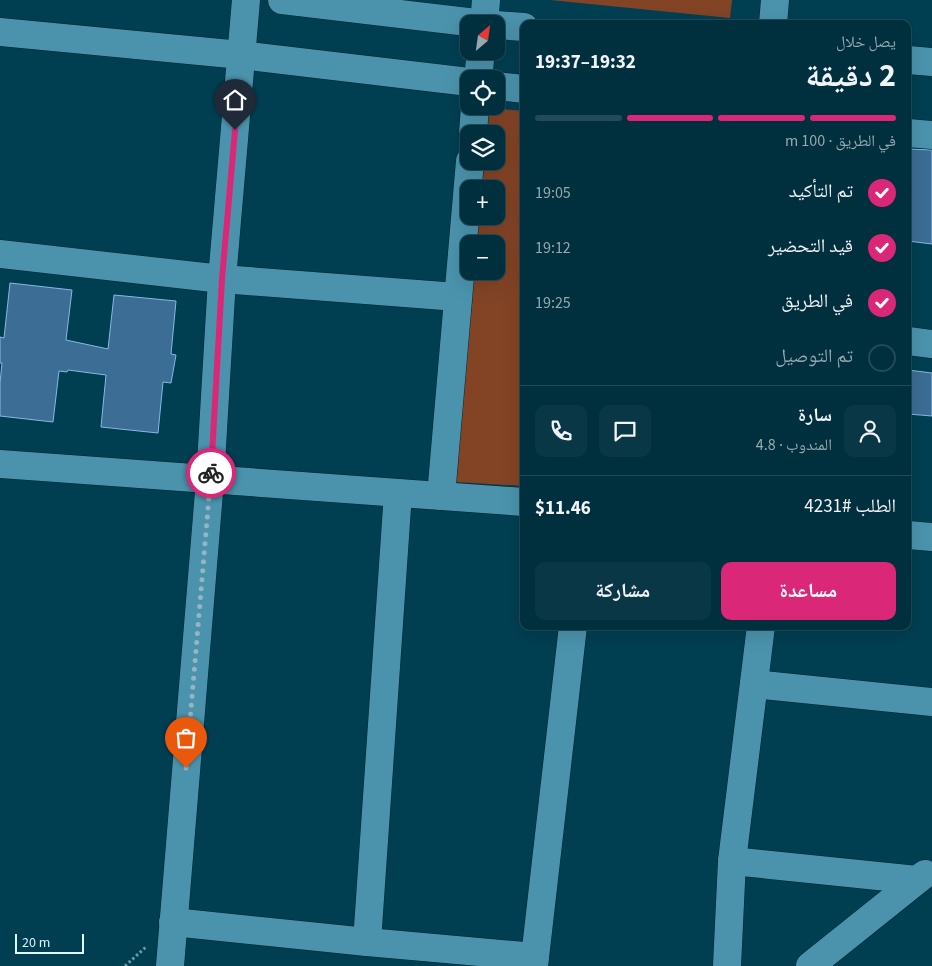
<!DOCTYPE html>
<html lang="ar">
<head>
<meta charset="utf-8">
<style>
  body { margin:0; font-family:"Source Sans 3","Noto Naskh Arabic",sans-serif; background:#0a3745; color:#f1f3f6; direction:rtl; height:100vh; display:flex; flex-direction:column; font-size:19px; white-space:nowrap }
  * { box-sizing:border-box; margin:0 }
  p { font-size:16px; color:#95a9b0 }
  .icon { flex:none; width:28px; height:28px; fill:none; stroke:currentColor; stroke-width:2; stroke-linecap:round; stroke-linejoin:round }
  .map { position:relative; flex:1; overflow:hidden; direction:ltr }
  .sheet { position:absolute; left:520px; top:20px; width:391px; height:610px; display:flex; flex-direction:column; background:#002f3e; border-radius:10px; box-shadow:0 5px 20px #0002,0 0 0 1px #224a58; direction:rtl }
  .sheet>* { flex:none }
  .needle { width:32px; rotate:29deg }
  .buttons { position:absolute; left:460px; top:15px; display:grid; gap:10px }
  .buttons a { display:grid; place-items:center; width:45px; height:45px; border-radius:10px; background:#002f3e; box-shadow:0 5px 20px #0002,0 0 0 1px #224a58; font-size:25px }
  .scale { position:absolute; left:15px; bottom:12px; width:69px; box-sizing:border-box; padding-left:5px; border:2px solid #e2f6ff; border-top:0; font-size:14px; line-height:18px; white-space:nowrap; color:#e2f6ff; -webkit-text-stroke:4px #003f52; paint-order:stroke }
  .pin { position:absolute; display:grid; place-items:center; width:42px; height:42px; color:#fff; margin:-51px -21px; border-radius:50% 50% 50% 0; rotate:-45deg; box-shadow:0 0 5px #0007 }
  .pin .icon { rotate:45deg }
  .courier { position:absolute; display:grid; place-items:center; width:50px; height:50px; margin:-25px; border:4px solid #db2777; border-radius:50%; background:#fff; color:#222; box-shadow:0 1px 6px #0007 }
  .headline em { font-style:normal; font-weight:700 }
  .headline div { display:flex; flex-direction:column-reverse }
  .headline { display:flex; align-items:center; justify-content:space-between; height:85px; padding:0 15px }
  h1 { font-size:32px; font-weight:700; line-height:38px }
  .bar { display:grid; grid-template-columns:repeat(4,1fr); gap:8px 5px; align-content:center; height:60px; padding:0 15px }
  .bar i { height:6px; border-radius:4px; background:#224a58 }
  .bar .active { background:#db2777 }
  .bar p { grid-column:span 4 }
  .line { display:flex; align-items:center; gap:12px; padding:0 15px; border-top:1px solid #224a58 }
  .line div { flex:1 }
  .round { display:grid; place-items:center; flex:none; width:52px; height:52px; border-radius:10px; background:#0a3745 }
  ol { padding:0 15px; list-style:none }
  li { display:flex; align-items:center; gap:15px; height:55px }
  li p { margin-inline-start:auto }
  li .icon { padding:5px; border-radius:50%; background:#db2777; color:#fff; stroke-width:4 }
  li:last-child { color:#95a9b0 }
  li i { width:28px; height:28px; border:2px solid #224a58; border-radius:50% }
  .cta { display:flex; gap:10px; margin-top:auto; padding:10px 15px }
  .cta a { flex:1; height:58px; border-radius:10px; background:#db2777; color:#fff; font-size:20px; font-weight:700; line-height:58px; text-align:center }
  .cta a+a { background:#0a3745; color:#f1f3f6 }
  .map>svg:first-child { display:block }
</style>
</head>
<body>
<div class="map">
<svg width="932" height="966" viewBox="0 0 932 966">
  <rect width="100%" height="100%" fill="#003f52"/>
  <g fill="#834426">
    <path d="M550 0H732L730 18Z"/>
    <path d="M483 107 524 111V486L456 482 471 271H496V244H473L475 216H496V189H477L479 161H496V134H481Z"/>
  </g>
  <g fill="#3c6d94" stroke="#86b9e4">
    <path d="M908 149 932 150V244L908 241Z"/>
    <path d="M10 283 72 290 66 340 108 349 114 295 176 301 171 354 176 355 171 383 163 382 158 433 101 427 106 375 68 370 67 372 59 371 53 422 0 416V383L2 363H0V337L4 338Z"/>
    <path d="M908 370 932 373V416L908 414Z"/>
  </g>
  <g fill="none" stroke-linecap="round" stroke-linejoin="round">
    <g stroke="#002531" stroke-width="29">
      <g id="minor">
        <path d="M282 0 485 24"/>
        <path d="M484 24 486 0"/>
        <path d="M773 24 775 0"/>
        <path d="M496 25 524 27"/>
        <path d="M0 32 241 55 469 82"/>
        <path d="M908 60 932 62"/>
        <path d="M478 79 481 51"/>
        <path d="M496 86 524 89"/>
        <path d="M908 133 932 135"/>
        <path d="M473 134 475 106"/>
        <path d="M0 254 222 279 457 297"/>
        <path d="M908 341 932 344"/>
        <path d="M0 464 524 502"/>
        <path d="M441 496 470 161"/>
        <path d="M908 535 932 537"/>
        <path d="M754 684 932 702"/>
        <path d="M732 861 917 880"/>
        <path d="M173 922 367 942 398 493"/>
        <path d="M367 942 535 957"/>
        <path d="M170 966 210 480 222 279 246 0"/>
        <path d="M534 966 573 626"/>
        <path d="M727 966 732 861 761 626"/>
        <path d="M810 966 925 874"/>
      </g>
    </g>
    <path stroke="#6d98a6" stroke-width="3" stroke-dasharray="2.5 2.5" stroke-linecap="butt" d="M125 966 147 946"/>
    <use href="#minor" stroke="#4b93ad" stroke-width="28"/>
  </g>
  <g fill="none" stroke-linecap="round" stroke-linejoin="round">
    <path stroke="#93b6c2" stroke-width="5" stroke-dasharray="0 9" d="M186 768 211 473"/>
    <path stroke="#db2777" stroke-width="6" d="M211 473 222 279 235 130"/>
  </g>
</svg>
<div class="buttons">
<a><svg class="needle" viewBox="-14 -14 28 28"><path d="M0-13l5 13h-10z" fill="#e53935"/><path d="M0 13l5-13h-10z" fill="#95a9b0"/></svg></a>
<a><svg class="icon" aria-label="locate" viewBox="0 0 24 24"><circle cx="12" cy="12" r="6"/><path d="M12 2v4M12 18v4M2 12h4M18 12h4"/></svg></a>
<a><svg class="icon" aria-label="layers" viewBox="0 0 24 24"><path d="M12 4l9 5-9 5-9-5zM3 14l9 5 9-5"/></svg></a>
<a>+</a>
<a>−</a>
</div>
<div class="scale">20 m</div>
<div class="pin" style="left:186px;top:768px;background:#ea580c"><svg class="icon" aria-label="bag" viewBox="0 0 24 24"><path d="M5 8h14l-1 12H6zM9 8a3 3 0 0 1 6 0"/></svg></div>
<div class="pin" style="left:235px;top:130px;background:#1f2937"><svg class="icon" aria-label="home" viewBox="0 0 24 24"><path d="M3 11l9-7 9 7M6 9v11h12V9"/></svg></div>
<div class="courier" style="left:211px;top:473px"><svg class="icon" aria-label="bike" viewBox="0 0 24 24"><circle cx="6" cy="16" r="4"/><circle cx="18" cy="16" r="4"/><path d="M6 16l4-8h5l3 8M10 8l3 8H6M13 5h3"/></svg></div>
<section class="sheet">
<div class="headline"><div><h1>2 دقيقة</h1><p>يصل خلال</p></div><em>19:32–19:37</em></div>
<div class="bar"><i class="active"></i><i class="active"></i><i class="active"></i><i></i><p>في الطريق · 100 m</p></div>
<ol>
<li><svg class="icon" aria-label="check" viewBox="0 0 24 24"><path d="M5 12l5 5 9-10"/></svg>تم التأكيد<p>19:05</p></li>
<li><svg class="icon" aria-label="check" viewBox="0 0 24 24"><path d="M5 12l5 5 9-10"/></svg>قيد التحضير<p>19:12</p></li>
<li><svg class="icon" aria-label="check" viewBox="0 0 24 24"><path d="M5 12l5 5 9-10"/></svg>في الطريق<p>19:25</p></li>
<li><i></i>تم التوصيل</li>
</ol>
<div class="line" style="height:90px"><a class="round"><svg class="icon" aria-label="person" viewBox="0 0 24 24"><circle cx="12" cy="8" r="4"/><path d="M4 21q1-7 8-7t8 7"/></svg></a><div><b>سارة</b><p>المندوب · 4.8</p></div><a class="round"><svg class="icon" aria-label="chat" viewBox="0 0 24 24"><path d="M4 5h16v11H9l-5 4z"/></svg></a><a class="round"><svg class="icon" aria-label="phone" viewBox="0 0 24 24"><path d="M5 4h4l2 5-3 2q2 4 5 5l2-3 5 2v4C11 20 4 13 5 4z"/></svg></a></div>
<div class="line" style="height:65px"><div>الطلب #4231</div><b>$11.46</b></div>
<div class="cta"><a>مساعدة</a><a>مشاركة</a></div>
</section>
</div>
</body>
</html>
